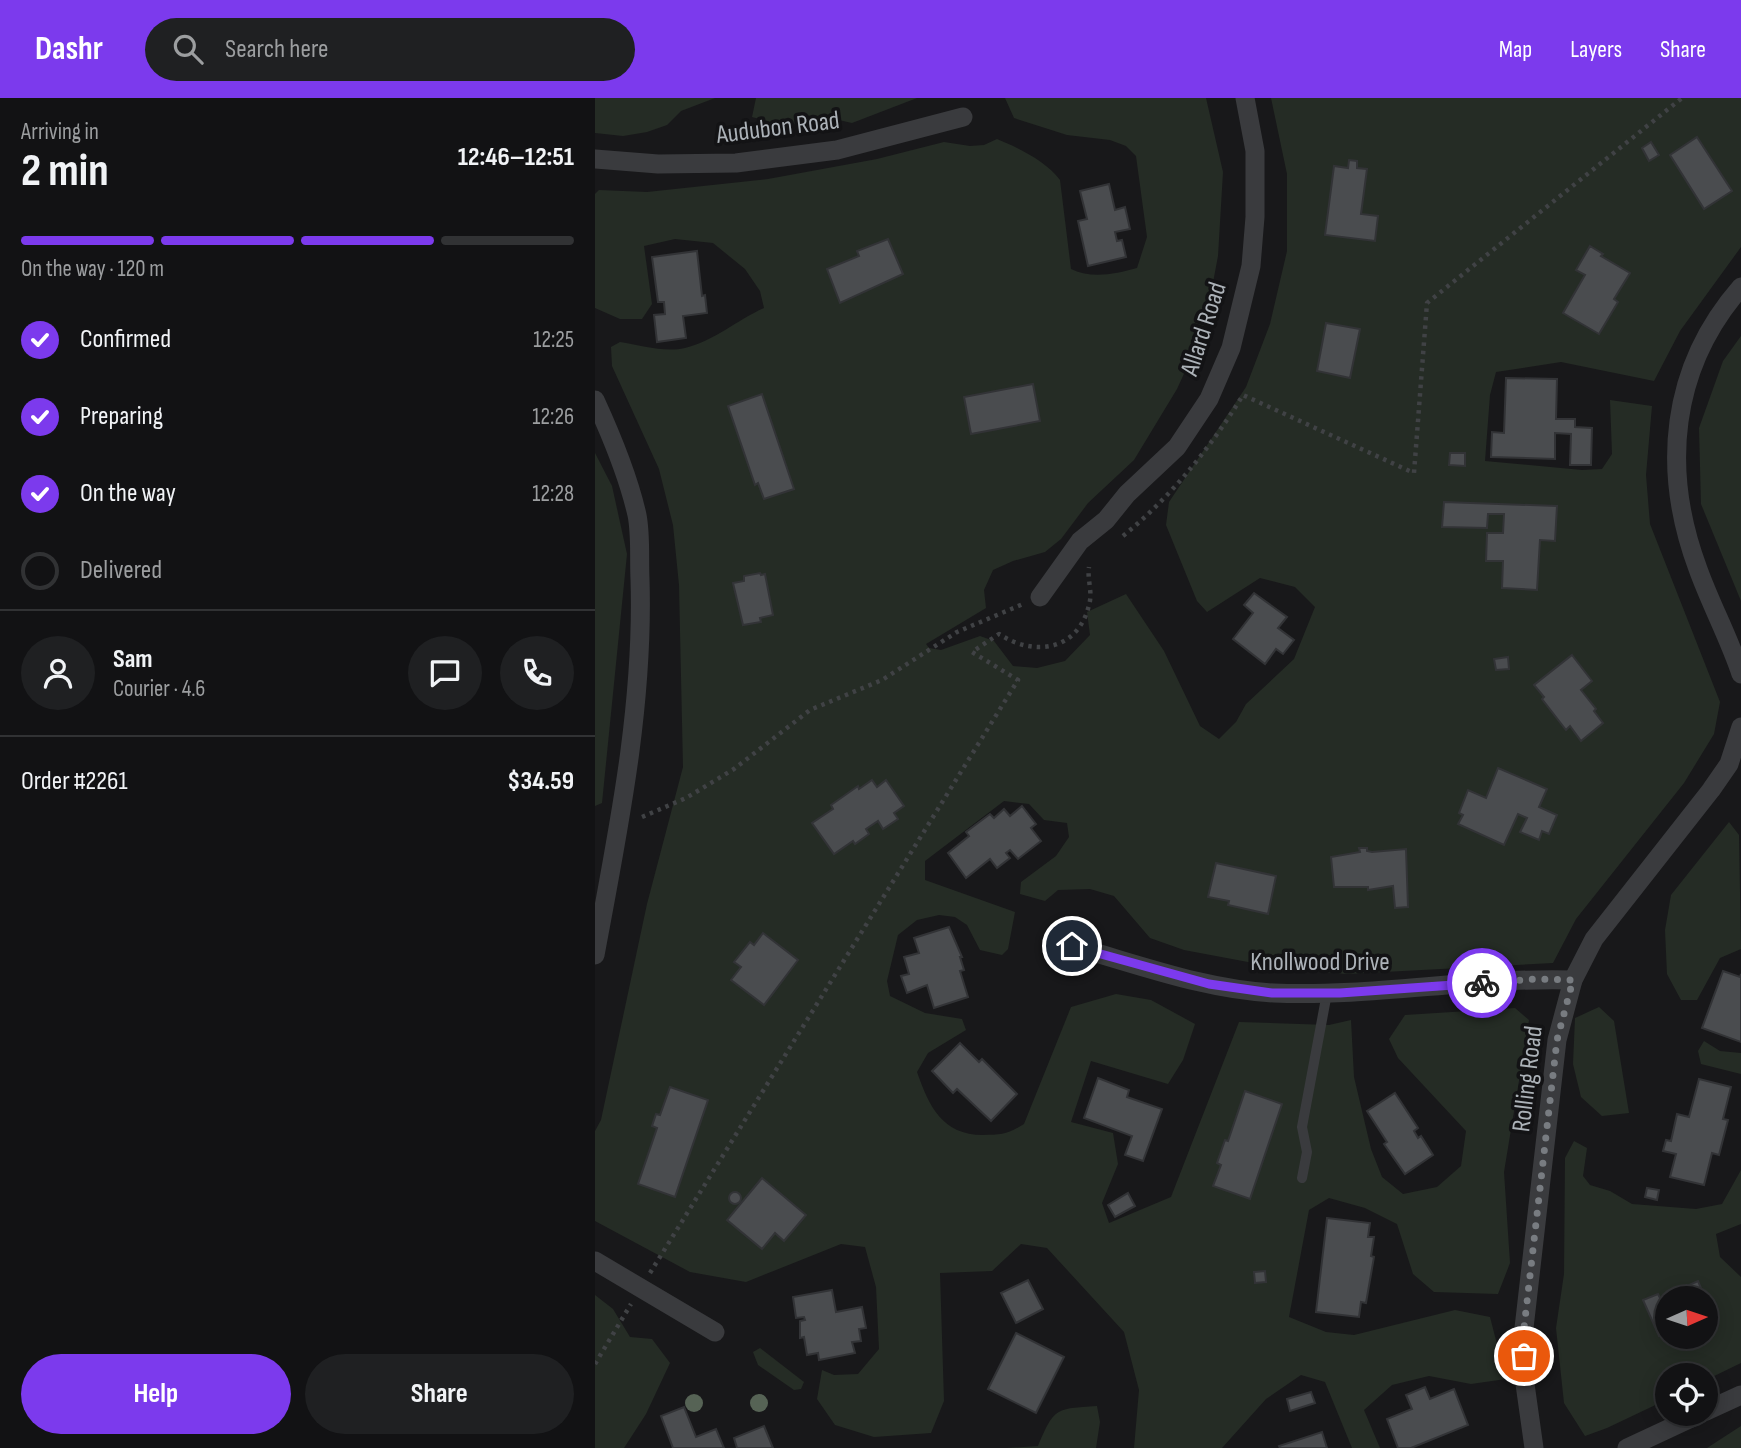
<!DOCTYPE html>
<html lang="en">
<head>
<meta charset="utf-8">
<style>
  body { margin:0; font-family:"Sofia Sans Condensed",sans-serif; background:#1f2022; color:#f1f3f6; height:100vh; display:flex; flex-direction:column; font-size:26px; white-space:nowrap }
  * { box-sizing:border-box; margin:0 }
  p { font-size:23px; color:#9c9ea0 }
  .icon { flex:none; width:38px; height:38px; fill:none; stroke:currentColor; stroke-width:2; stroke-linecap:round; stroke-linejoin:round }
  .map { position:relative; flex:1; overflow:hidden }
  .sheet { display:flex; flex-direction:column; background:#121214; width:595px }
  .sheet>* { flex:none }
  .needle { width:46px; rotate:87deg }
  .controls { position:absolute; left:1060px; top:1188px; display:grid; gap:14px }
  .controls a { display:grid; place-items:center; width:63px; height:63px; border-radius:50%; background:#121214; box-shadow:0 4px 18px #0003,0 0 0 2px #313234; font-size:35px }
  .pin { position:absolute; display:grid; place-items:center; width:60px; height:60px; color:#fff; margin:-30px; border:4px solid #fff; border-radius:50%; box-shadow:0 2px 7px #0007 }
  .courier { position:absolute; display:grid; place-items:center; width:70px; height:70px; margin:-35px; border:5px solid #7c3aed; border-radius:50%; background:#fff; color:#222; box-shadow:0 2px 9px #0007 }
  .head em { font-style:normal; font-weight:700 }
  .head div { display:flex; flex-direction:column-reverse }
  .head { display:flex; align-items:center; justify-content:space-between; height:119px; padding:0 21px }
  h1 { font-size:46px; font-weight:700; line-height:52px }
  .bar { display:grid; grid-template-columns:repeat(4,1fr); gap:10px 7px; align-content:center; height:84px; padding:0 21px }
  .bar i { height:9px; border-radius:5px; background:#313234 }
  .bar .on { background:#7c3aed }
  .bar p { grid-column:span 4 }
  .line { display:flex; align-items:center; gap:18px; padding:0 21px; border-top:2px solid #313234 }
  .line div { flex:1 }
  .round { display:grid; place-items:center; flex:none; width:74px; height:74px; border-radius:37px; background:#1f2022 }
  ol { padding:0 21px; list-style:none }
  li { display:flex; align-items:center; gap:21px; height:77px }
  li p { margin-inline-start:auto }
  li .icon { padding:7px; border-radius:50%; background:#7c3aed; color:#fff; stroke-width:4 }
  li:last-child { color:#9c9ea0 }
  li i { width:38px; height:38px; border:4px solid #313234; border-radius:50% }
  .action { display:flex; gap:14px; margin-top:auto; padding:14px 21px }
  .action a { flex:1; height:80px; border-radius:42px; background:#7c3aed; color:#fff; font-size:28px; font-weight:700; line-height:80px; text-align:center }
  .action a+a { background:#1f2022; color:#f1f3f6 }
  header { display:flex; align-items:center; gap:42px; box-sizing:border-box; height:98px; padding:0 35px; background:#7c3aed; color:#fff }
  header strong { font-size:33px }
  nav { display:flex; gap:38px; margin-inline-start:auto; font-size:24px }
  .search { width:490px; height:63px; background:#1f2022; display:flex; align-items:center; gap:18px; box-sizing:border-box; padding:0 24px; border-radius:38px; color:#9c9ea0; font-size:26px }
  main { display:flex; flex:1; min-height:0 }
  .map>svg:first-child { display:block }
</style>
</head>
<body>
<header>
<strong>Dashr</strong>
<div class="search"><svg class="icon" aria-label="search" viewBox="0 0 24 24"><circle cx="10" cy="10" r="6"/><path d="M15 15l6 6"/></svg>Search here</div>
<nav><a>Map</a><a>Layers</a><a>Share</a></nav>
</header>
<main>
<section class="sheet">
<div class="head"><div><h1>2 min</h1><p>Arriving in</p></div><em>12:46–12:51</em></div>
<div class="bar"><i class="on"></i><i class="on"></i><i class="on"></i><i></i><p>On the way · 120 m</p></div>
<ol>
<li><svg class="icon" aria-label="check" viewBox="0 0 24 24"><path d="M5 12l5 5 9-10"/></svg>Confirmed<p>12:25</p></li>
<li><svg class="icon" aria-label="check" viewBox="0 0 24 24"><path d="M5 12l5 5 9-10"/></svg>Preparing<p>12:26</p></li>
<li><svg class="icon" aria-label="check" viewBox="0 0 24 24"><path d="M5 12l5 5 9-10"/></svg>On the way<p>12:28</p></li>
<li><i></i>Delivered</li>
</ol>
<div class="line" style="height:126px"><a class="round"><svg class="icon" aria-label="person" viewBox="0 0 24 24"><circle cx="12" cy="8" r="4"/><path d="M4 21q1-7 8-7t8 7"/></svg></a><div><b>Sam</b><p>Courier · 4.6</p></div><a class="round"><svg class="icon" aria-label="chat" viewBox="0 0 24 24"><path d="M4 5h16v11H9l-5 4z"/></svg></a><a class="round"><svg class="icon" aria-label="phone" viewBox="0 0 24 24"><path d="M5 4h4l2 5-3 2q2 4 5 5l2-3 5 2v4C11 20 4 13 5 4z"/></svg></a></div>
<div class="line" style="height:91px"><div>Order #2261</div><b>$34.59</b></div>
<div class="action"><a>Help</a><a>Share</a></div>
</section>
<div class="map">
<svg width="1146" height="1350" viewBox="0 0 1146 1350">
  <rect width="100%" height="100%" fill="#18181a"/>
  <g fill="#252c25" fill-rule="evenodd">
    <path d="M0 0H120L86 13 72 27 52 34 28 38 0 35Z"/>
    <path d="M161 0H322L257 25 235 20H215L203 26 179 25 157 19Z"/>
    <path d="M410 0H611L628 74 623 158 609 232 582 291 539 362 493 405 466 441 450 454 418 463 398 472 389 492 391 510 331 546 334 550 346 552 385 538 399 543 418 568 442 570 470 563 495 537 492 514 531 496 569 553 605 628 624 641 641 624 651 606 699 561 720 509 700 489 665 480 612 514 602 503 571 427 574 404 651 289 675 226 692 153V76L676 0H1146V149L1085 233 1059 283 966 264 901 274 895 297 890 363 987 372 1007 371 1017 356 1015 302 1057 308 1051 377 1055 426 1125 604 1119 636 1089 685 981 821 958 865 751 876 679 869 589 852 555 840 519 798 495 791 463 792 450 803 425 796 426 784 461 758 474 739 472 725 449 722 434 706 409 703 330 763V782L420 814 413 851 407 857 385 852 372 827 360 819 344 817 322 822 303 837 292 883 295 898 330 915 367 921 371 932 333 955 322 974C334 1008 347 1037 388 1037 407 1037 413 1036 429 1026L476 909 521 896 556 902 600 926 588 962 573 986 496 963 476 1024 518 1035 523 1066 507 1105 514 1125 576 1099 644 924 734 927 756 922 759 979 776 1051 787 1079 808 1096 842 1089 866 1068 871 1033 803 960 794 941 810 917 920 910 934 922 909 1074 915 1165 903 1196 839 1194 818 1176 802 1126 770 1110 734 1100 714 1112 694 1219 731 1234 759 1237 860 1212 895 1219 911 1281 876 1286 834 1278 797 1287 769 1312 785 1350H757L730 1284 706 1277 671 1301 627 1350H539L544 1292 529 1234 452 1150 426 1146 397 1173 345 1175 349 1303 336 1335 279 1339 240 1327 222 1301 227 1272 239 1277 263 1276 284 1251 281 1189 270 1149 246 1146 151 1184 95 1174 0 1123V1033L6 1022 52 806 88 669 84 487 78 427 64 371 17 268 16 249 25 244C46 247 69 255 90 250 119 243 142 222 169 210L165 193 150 171 118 145 80 141 49 148 57 206 47 221H25L0 210V96L4 92 52 94 173 81 282 61 349 44 375 48 389 47 402 41C424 50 451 63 465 82L476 171C497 181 520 176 542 170L552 139 541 58 531 48 515 42 472 37 419 20Z"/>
    <path d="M1146 238V503L1106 406 1104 330 1128 263Z"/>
    <path d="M0 355 17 388 32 456 7 705 0 708Z"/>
    <path d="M1134 724 1144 737 1146 851 1125 860 1102 902H1086L1072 876 1070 832 1076 797Z"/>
    <path d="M1004 909 1019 923 1034 1015 1007 1018 986 999 978 966 980 920Z"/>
    <path d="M1109 943 1125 953 1146 955V976L1106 966 1103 953Z"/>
    <path d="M979 1043 992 1050 988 1078 995 1087 1015 1093 1037 1106 1101 1111 1127 1106 1146 1072V1126L1121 1136 1125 1159 1146 1179V1265L1111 1282V1278H1073V1301L1012 1330 990 1338 969 1305 961 1230 969 1176 970 1060ZM1073 1200H1111V1239H1073Z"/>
    <path d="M0 1197 18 1211 35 1239 57 1241 75 1265 51 1316 29 1350H0Z"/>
    <path d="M165 1250 209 1284 206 1291 199 1292 163 1267 158 1254Z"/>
    <path d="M502 1308 505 1324 501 1350H411L443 1348C460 1309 460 1311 502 1308Z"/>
    <path d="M1146 1328V1350H1112Z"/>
  </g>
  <g fill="#4a4c4f" stroke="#323336" stroke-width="2">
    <path d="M1102 39 1137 93 1109 111 1075 57Z"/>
    <path d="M1056 44 1064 57 1054 63 1047 50Z"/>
    <path d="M754 62 762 63V70L772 71 766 116 783 118 780 143 730 137 739 68 753 70Z"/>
    <path d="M514 86 520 112 530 109 535 131 520 134 522 143 527 142 531 159 493 168 483 123 492 121 485 93Z"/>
    <path d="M293 141 308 176 245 205 232 171 264 158 262 153Z"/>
    <path d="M995 148 1008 156 1006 158 1035 175 1019 201 1023 204 1004 236 968 215 990 177 981 172Z"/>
    <path d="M102 153 107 198 110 197 112 215 88 218 91 240 62 244 59 217 70 216 69 204H63L57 159Z"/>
    <path d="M731 225 765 231 755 280 722 273Z"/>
    <path d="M911 280 962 281 961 321H980V329L997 330 996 367H975L976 336 960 335V361L896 359 897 334 909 335Z"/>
    <path d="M438 286 445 323 376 336 369 299Z"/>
    <path d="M167 296 199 391 169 401 163 385 160 387 133 308Z"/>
    <path d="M855 355H870V368L854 367Z"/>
    <path d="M849 404 962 408 960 443 945 442 942 492 907 490 908 463H891L892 435H908L909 416H893L892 430 847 429Z"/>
    <path d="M165 475 166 477 170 476 178 517 165 520 166 524 148 527 138 485 149 483V478Z"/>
    <path d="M659 495 692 519 683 530 699 542 688 556 681 551 670 566 638 541 658 515 649 507Z"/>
    <path d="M977 557 997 583 986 592 1001 611 999 613 1008 625 986 643 975 628 971 632 947 601 949 599 939 587Z"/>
    <path d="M913 559 914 571 901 572 899 561Z"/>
    <path d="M903 670 952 691 944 709 962 717 954 736 947 733 944 742 925 734 932 720 923 716 909 747 863 726 868 717 864 715 873 692 891 700Z"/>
    <path d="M277 682 282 689 291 682 309 708 299 715 303 721 288 731 283 723 271 731 274 736 260 746 258 743 239 756 217 725 238 711 236 707 263 688 264 691Z"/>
    <path d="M427 708 441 726 436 730 446 743 423 761 415 752 411 755 415 760 402 770 395 761 371 780 353 755 374 738 371 734 395 716 399 720 409 711 415 718Z"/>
    <path d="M764 750H772V753L777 754 811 751 813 809 800 810 798 788 773 792V789H739L736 759 765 754Z"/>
    <path d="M621 765 681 778 673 816 633 807 634 803 613 799Z"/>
    <path d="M354 829 367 859H365L369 872 365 873 373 899 339 910 332 887 312 895 306 878 314 876 309 859 324 855 319 840Z"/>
    <path d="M168 835 203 862 169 907 136 882 146 869 139 864 155 844 159 847Z"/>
    <path d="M1128 873 1145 879 1146 876V944L1107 930Z"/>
    <path d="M365 945 384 964 387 961 422 996 396 1023 362 991 358 995 337 973Z"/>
    <path d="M503 980 534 992 532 999 567 1011 548 1063 530 1057 537 1038 489 1020Z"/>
    <path d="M1104 981 1136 989 1128 1021 1133 1022 1124 1057 1117 1055 1109 1087 1075 1079 1081 1056 1068 1053 1071 1042 1076 1043 1082 1016 1094 1019Z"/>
    <path d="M75 989 113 1002 80 1099 43 1086 62 1030 57 1028 61 1016 65 1017Z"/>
    <path d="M650 993 687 1006 655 1101 618 1088 626 1067 622 1065 630 1042 633 1043Z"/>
    <path d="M800 995 823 1030 819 1033 823 1040 826 1038 838 1057 810 1076 789 1046 792 1044 772 1013Z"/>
    <path d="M167 1080 211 1117 189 1143 180 1135 167 1151 132 1122Z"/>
    <path d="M1052 1090 1064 1092 1062 1102 1050 1099Z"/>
    <circle cx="140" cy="1100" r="6"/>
    <path d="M533 1095 540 1108 520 1119 513 1107Z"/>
    <path d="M732 1120 775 1125 773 1139H779L776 1158 779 1159 771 1205 766 1204 764 1219 721 1214Z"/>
    <path d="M670 1173 671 1184 660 1185 659 1174Z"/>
    <path d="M433 1182 448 1211 421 1225 406 1195Z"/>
    <path d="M1103 1183 1110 1200H1073V1234L1064 1238 1048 1202 1063 1196 1065 1200Z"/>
    <path d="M237 1192 241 1214 267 1209 271 1230 264 1231 266 1243 257 1244 260 1255 224 1262 223 1255 212 1257 209 1239 205 1240V1223L210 1222 209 1219 201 1220 198 1199Z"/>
    <path d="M421 1235 469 1259 441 1315 393 1291Z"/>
    <path d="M830 1289 835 1301 859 1291 873 1327 816 1350H803L792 1321 817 1311 811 1297Z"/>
    <path d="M716 1294 720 1305 695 1313 692 1301Z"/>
    <path d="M89 1309 101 1339 121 1331 129 1350H78L66 1318Z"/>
    <path d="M169 1328 178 1350H142L139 1340Z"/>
    <path d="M727 1334 732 1350H685L684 1348Z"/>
  </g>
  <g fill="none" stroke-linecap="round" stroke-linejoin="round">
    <g stroke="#404245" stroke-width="4.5" stroke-dasharray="3.5 5" stroke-linecap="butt">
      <path d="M528 438C576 399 616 349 648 297L819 375 832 205 1087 0"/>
      <path d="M47 719 91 700 139 671 215 612 287 582 362 534 428 506"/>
      <path d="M55 1175 423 582 377 554 404 536C439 559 483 553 494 507 498 494 492 482 494 469"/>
      <path d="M0 1266 36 1206"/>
    </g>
    <path stroke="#3a3b3e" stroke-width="10" d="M707 1080 712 1054 707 1029 732 895"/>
    <g stroke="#3a3b3e" stroke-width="19">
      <path d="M0 61 63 66 141 65 242 52 368 19"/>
      <path d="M1146 189C1075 270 1066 372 1103 471 1116 507 1134 540 1146 576"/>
      <path d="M0 302C17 339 33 377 42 417 46 437 44 461 45 481 49 608 23 733 0 857"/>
      <path d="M445 499 485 443 511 422 532 396 582 349 614 301 636 250 656 168 660 119V53L650 0"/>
      <path d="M477 848C542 866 611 892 679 895 779 899 878 879 978 882"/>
      <path d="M0 1163 120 1234"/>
      <path d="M1111 1313 1146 1297"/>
      <path d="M939 1350 930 1286 929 1230 962 942 978 882 999 841 1116 692 1134 666 1146 629"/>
      <path d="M1032 1350 1105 1316"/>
    </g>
  </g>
  <g fill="#566355">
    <circle cx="99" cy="1305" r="9"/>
    <circle cx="164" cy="1305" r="9"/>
  </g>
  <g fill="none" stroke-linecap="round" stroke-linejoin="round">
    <path stroke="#787c81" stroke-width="7" stroke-dasharray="0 12.6" d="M887 885 942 881 978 882 962 942 929 1230V1258"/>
    <path stroke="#7c3aed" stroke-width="9" d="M477 848 614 886 677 895H745L887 885"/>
  </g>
  <g text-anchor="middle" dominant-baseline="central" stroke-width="7" stroke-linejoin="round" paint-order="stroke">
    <g font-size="26" fill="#acb2b8" stroke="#131315">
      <text transform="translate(183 30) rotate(-7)">Audubon Road</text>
      <text transform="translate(609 231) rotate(-72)">Allard Road</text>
      <text x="725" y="864">Knollwood Drive</text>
      <text transform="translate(933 981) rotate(-83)">Rolling Road</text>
    </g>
  </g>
</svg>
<div class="controls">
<a><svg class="needle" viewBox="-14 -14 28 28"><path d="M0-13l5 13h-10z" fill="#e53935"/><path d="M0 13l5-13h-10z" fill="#9c9ea0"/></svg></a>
<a><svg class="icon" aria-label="locate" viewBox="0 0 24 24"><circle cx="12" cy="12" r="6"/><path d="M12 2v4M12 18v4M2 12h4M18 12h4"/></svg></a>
</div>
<div class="pin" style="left:929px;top:1258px;background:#ea580c"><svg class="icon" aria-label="bag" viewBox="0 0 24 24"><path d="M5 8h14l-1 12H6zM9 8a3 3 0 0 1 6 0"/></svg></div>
<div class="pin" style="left:477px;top:848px;background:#1f2937"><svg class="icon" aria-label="home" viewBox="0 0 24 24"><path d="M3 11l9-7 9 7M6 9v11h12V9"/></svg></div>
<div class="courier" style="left:887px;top:885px"><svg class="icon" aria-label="bike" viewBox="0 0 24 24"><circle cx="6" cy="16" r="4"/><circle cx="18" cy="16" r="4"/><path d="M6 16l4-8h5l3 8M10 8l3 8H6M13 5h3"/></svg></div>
</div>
</main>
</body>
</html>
